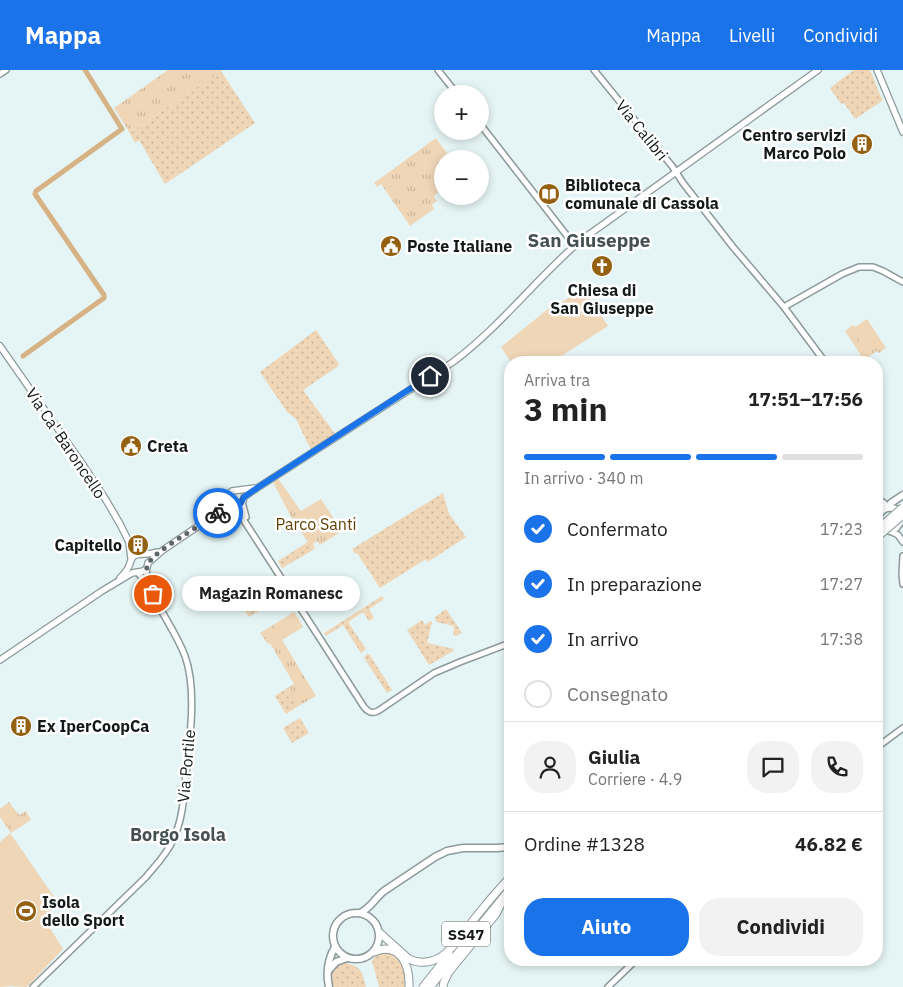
<!DOCTYPE html>
<html lang="it">
<head>
<meta charset="utf-8">
<style>
  body { margin:0; font-family:"IBM Plex Sans",sans-serif; background:#f2f2f2; color:#222; height:100vh; display:flex; flex-direction:column; font-size:19px; white-space:nowrap }
  * { box-sizing:border-box; margin:0 }
  p { font-size:16px; color:#767676 }
  .icon { flex:none; width:28px; height:28px; fill:none; stroke:currentColor; stroke-width:2; stroke-linecap:round; stroke-linejoin:round }
  .map { position:relative; flex:1; overflow:hidden }
  .sheet { position:absolute; left:504px; top:286px; width:379px; height:610px; display:flex; flex-direction:column; background:#fff; border-radius:20px; box-shadow:0 2px 8px #0003 }
  .sheet>* { flex:none }
  .buttons { position:absolute; left:434px; top:15px; display:grid; gap:10px }
  .buttons a { display:grid; place-items:center; width:55px; height:55px; border-radius:50%; background:#fff; box-shadow:0 2px 8px #0003; font-size:25px }
  .pin { position:absolute; display:grid; place-items:center; width:42px; height:42px; color:#fff; margin:-21px; border:2px solid #fff; border-radius:50%; box-shadow:0 1px 5px #0007 }
  .courier { position:absolute; display:grid; place-items:center; width:50px; height:50px; margin:-25px; border:4px solid #1a73e8; border-radius:50%; background:#fff; color:#222; box-shadow:0 1px 6px #0007 }
  .bubble { position:absolute; height:35px; border-radius:18px; background:#fff; box-shadow:0 2px 8px #0003; font-size:16px; font-weight:700; line-height:35px; text-align:center }
  .summary em { font-style:normal; font-weight:700 }
  .summary div { display:flex; flex-direction:column-reverse }
  .summary { display:flex; align-items:center; justify-content:space-between; height:85px; padding:0 20px }
  h1 { font-size:32px; font-weight:700; line-height:38px }
  .bar { display:grid; grid-template-columns:repeat(4,1fr); gap:8px 5px; align-content:center; height:60px; padding:0 20px }
  .bar i { height:6px; border-radius:4px; background:#e0e0e0 }
  .bar .on { background:#1a73e8 }
  .bar p { grid-column:span 4 }
  .line { display:flex; align-items:center; gap:12px; padding:0 20px; border-top:1px solid #e0e0e0 }
  .line div { flex:1 }
  .round { display:grid; place-items:center; flex:none; width:52px; height:52px; border-radius:20px; background:#f2f2f2 }
  ol { padding:0 20px; list-style:none }
  li { display:flex; align-items:center; gap:15px; height:55px }
  li p { margin-inline-start:auto }
  li .icon { padding:5px; border-radius:50%; background:#1a73e8; color:#fff; stroke-width:4 }
  li:last-child { color:#767676 }
  li i { width:28px; height:28px; border:2px solid #e0e0e0; border-radius:50% }
  .action { display:flex; gap:10px; margin-top:auto; padding:10px 20px }
  .action a { flex:1; height:58px; border-radius:20px; background:#1a73e8; color:#fff; font-size:20px; font-weight:700; line-height:58px; text-align:center }
  .action a+a { background:#f2f2f2; color:#222 }
  header { display:flex; align-items:center; gap:30px; box-sizing:border-box; height:70px; padding:0 25px; background:#1a73e8; color:#fff }
  header strong { font-size:24px }
  nav { display:flex; gap:28px; margin-inline-start:auto; font-size:18px }
  .map>svg:first-child { display:block }
</style>
</head>
<body>
<header>
<strong>Mappa</strong>
<nav><a>Mappa</a><a>Livelli</a><a>Condividi</a></nav>
</header>
<div class="map">
<svg width="903" height="917" viewBox="0 0 903 917">
  <defs>
    <pattern id="grass-dots" width="8" height="8" patternUnits="userSpaceOnUse" patternTransform="scale(1.25)"><rect width="8" height="8" fill="#efd6b7"/><path d="M2 2h.1M6 6h.1" fill="none" stroke="#ccb79d" stroke-width="1.8" stroke-linecap="round"/></pattern>
    <pattern id="park-tufts" width="24" height="20" patternUnits="userSpaceOnUse" patternTransform="scale(1.25)"><rect width="24" height="20" fill="#efd6b7"/><path d="M3 7l-1-3M5 7V3M7 7l1-3M15 17l-1-3M17 17v-4M19 17l1-3" fill="none" stroke="#ccb79d"/></pattern>
  </defs>
  <rect width="100%" height="100%" fill="#e5f4f4"/>
  <g fill="url(#grass-dots)">
    <path d="M854 0H870L882 29V31L855 49 844 33 841 34 830 18Z"/>
    <path d="M221 1 255 53 165 114 139 70 135 73 128 60 133 56 135 59Z"/>
    <path d="M316 260 339 294 337 297 303 320 335 364 311 380 296 349 287 342 260 302Z"/>
    <path d="M443 423 449 444 466 467 428 492 426 489 380 518 357 483 355 484 352 479Z"/>
    <path d="M308 472 313 480 282 498 278 491Z"/>
    <path d="M249 515 264 538 249 547 233 524Z"/>
    <path d="M382 526 384 529 369 539 374 548 369 551 363 542 348 552 366 579 361 583 343 555 326 566 324 563Z"/>
    <path d="M446 539 462 563 456 566 453 565 454 556 436 552 435 547Z"/>
    <path d="M422 550 425 555 430 551 432 552 427 573 454 579 453 581 429 595 407 560Z"/>
    <path d="M367 584 370 585 392 620 387 623 364 588 365 586Z"/>
    <path d="M289 617 300 635 286 644 275 626Z"/>
    <path d="M300 648 309 663 292 673 283 658Z"/>
    <path d="M386 880 402 888 408 917H379L372 891C376 885 379 882 386 880Z"/>
    <path d="M342 892C360 896 362 899 366 917H331C331 904 330 898 342 892Z"/>
  </g>
  <g fill="url(#park-tufts)">
    <path d="M168 0H223L135 59 133 57 128 60 114 38Z"/>
    <path d="M436 68 451 89H442V119L434 126 437 131 432 135 434 139 410 156 381 114 377 117 374 113Z"/>
    <path d="M867 249 886 278 879 283 877 281 864 290 845 261 853 255 855 257Z"/>
    <path d="M277 407 301 441 321 429 342 461 320 475 318 472 314 473 313 475 315 478 313 480 290 445 272 410Z"/>
    <path d="M301 553 303 557 282 570 316 626 300 635 289 617 294 614 270 573 268 574 260 563 273 555 280 566Z"/>
    <path d="M9 732 19 745 26 741 31 750 11 763 0 747V739Z"/>
  </g>
  <g fill="#efd6b7">
    <path d="M581 219 583 221 584 220 608 256 552 292H511L501 277 553 235 555 237Z"/>
    <path d="M865 257 877 275 867 282 855 264Z"/>
    <path d="M321 433 334 454 321 463 307 442Z"/>
    <path d="M294 542 301 553 280 567 273 555Z"/>
    <path d="M10 763 59 834 43 847 63 879 28 916 25 917 11 916 0 917V772Z"/>
  </g>
  <g fill="none" stroke-linecap="round" stroke-linejoin="round">
    <path stroke="#d6b284" stroke-width="5" d="M23 286 104 228V225L35 124 36 121 122 59 85 0"/>
    <g stroke="#8c9a9a" stroke-width="8">
      <g id="tertiary">
        <path d="M438 0 457 24"/>
        <path d="M594 0 672 96 683 113 733 177 784 237 825 292"/>
        <path d="M0 4 6 0"/>
        <path d="M480 54 575 176"/>
        <path d="M784 237 842 204 859 197H873L883 201 903 212"/>
        <path d="M876 427 885 434 887 438"/>
        <path d="M876 430 879 444"/>
        <path d="M242 432 246 447"/>
        <path d="M235 435 239 440 245 452 364 637C368 642 372 644 378 641L434 603 460 592 510 573"/>
        <path d="M890 461 898 465 903 472"/>
        <path d="M903 486 902 504 903 514"/>
        <path d="M138 503 148 514"/>
        <path d="M876 678 903 658"/>
        <path d="M33 917 146 807C156 795 167 784 173 770 183 749 184 726 186 703 190 668 197 619 185 586 176 562 160 542 150 518 148 512 147 506 146 499"/>
        <path d="M608 917 636 890"/>
      </g>
    </g>
    <g stroke="#8c9a9a" stroke-width="8">
      <g id="secondary">
        <path d="M877 0 903 62"/>
        <path d="M0 276 81 392 106 430 120 454 129 472 131 488"/>
        <path d="M222 439 229 429V425L232 421 255 418"/>
        <path d="M120 508C123 505 126 502 128 498 131 493 130 487 136 485 143 483 148 485 157 482"/>
        <path d="M0 590 102 521 132 503 144 501 147 498 148 493 163 480 225 438 233 435 240 434 243 431 244 427 257 418 453 292C500 257 536 209 580 171L818 0"/>
      </g>
    </g>
    <g stroke="#8c9a9a" stroke-width="9">
      <g id="primary">
        <path d="M888 437 891 433 903 425"/>
        <path d="M879 454C876 442 885 435 896 439"/>
        <path d="M890 461 896 458 901 451"/>
        <circle cx="356" cy="866" r="23"/>
        <path d="M360 843C371 838 375 828 384 821L435 787 447 781 463 778H497L510 777"/>
        <path d="M328 901 336 892 347 888"/>
        <path d="M329 917C326 903 328 889 335 877"/>
      </g>
    </g>
    <g stroke="#8c9a9a" stroke-width="9">
      <g id="trunk">
        <path d="M380 863 409 889C419 894 429 893 439 888 454 879 464 862 475 848 486 834 498 820 510 807"/>
        <path d="M374 882C400 871 410 895 409 917"/>
        <path d="M423 917 449 884"/>
        <path d="M430 917 510 819"/>
        <path d="M443 917 444 912 449 902 496 844 501 834"/>
      </g>
    </g>
    <use href="#tertiary" stroke="#fff" stroke-width="5"/>
    <use href="#secondary" stroke="#fff" stroke-width="5.5"/>
    <use href="#primary" stroke="#fff" stroke-width="6"/>
    <use href="#trunk" stroke="#fff" stroke-width="7"/>
    <g stroke="#8c9a9a" stroke-width="9" stroke-linecap="butt">
      <g id="trunk-bridge">
        <path d="M876 461 903 437"/>
        <path d="M876 468 903 445"/>
      </g>
    </g>
    <use href="#trunk-bridge" stroke="#fff" stroke-width="7"/>
  </g>
  <g fill="none" stroke-linecap="round" stroke-linejoin="round">
    <path stroke="#5d6666" stroke-width="5" stroke-dasharray="0 9" d="M153 524C149 516 144 503 148 494 155 480 203 455 218 443"/>
    <path stroke="#1a73e8" stroke-width="6" d="M218 443 228 436 233 435H238L241 433 244 427 257 418 430 306"/>
  </g>
  <defs>
    <g id="building-disc" transform="scale(1.125)"><circle r="9.5" fill="#936111" stroke="#fff"/><path d="M-4-6H4V6H1V3H-1V6H-4ZM-2.5-4.3h1.7v1.8h-1.7ZM.8-4.3h1.7v1.8H.8ZM-2.5-1h1.7V.8h-1.7ZM.8-1h1.7V.8H.8Z" fill="#fff"/></g>
    <g id="library-disc" transform="scale(1.125)"><circle r="9.5" fill="#936111" stroke="#fff"/><path d="M-6-4Q-3-5.5-.7-3.5V5Q-3 3-6 4ZM6-4Q3-5.5 .7-3.5V5Q3 3 6 4Z" fill="#fff"/></g>
    <g id="civic-disc" transform="scale(1.125)"><circle r="9.5" fill="#936111" stroke="#fff"/><path d="M-.6-6.5H3V-4.5H.6V-3L4-1V1h2V6H-6V1h2V-1L-.6-3ZM-1.2 2.5V6h2.4V2.5Z" fill="#fff"/></g>
    <g id="church-disc" transform="scale(1.125)"><circle r="9.5" fill="#936111" stroke="#fff"/><path d="M-1.2-6h2.4v3.5h3.3v2.4h-3.3V6h-2.4V-.1h-3.3v-2.4h3.3Z" fill="#fff"/></g>
    <g id="stadium-disc" transform="scale(1.125)"><circle r="9.5" fill="#936111" stroke="#fff"/><path d="M0-5a6.5 5 0 1 0 0 10a6.5 5 0 1 0 0-10ZM-3.5-1.8h7v3.6h-7Z" fill="#fff"/></g>
  </defs>
  <g fill-rule="evenodd">
    <use href="#building-disc" x="862" y="74"/>
    <use href="#library-disc" x="549" y="124"/>
    <use href="#civic-disc" x="391" y="176"/>
    <use href="#church-disc" x="602" y="196"/>
    <use href="#civic-disc" x="131" y="376"/>
    <use href="#building-disc" x="138" y="475"/>
    <use href="#building-disc" x="21" y="656"/>
    <use href="#stadium-disc" x="26" y="841"/>
  </g>
  <g text-anchor="middle" dominant-baseline="central" stroke-width="5" stroke-linejoin="round" paint-order="stroke">
    <rect fill="#fff" stroke="#5a5f5e" stroke-width="1" x="442" y="851.5" width="48" height="25" rx="4"/>
    <g font-size="15" font-weight="bold" fill="#141a19">
      <text x="466" y="864">SS47</text>
    </g>
    <g font-size="16" fill="#141a19" stroke="#fff">
      <text transform="translate(642 60) rotate(51)">Via Calibri</text>
      <text transform="translate(66 373) rotate(56)">Via Ca' Baroncello</text>
      <text transform="translate(186 696) rotate(-85)">Via Portile</text>
    </g>
    <g font-size="16" font-weight="bold" fill="#141a19" stroke="#fff" text-anchor="start">
      <text x="846" y="65" text-anchor="end">Centro servizi<tspan x="846" dy="18">Marco Polo</tspan></text>
      <text x="565" y="115">Biblioteca<tspan x="565" dy="18">comunale di Cassola</tspan></text>
      <text x="407" y="176">Poste Italiane</text>
      <text x="602" y="220" text-anchor="middle">Chiesa di<tspan x="602" dy="18">San Giuseppe</tspan></text>
      <text x="147" y="376">Creta</text>
      <text x="122" y="475" text-anchor="end">Capitello</text>
      <text x="37" y="656">Ex IperCoopCa</text>
      <text x="42" y="832">Isola<tspan x="42" dy="18">dello Sport</tspan></text>
    </g>
    <g font-size="16" fill="#613f04" stroke="#fff">
      <text x="316" y="454">Parco Santi</text>
    </g>
    <g font-size="18" font-weight="bold" fill="#455151" stroke="#fff">
      <text x="178" y="764">Borgo Isola</text>
    </g>
    <g font-size="19" font-weight="bold" fill="#455151" stroke="#fff">
      <text x="589" y="170">San Giuseppe</text>
    </g>
  </g>
</svg>
<div class="buttons">
<a>+</a>
<a>−</a>
</div>
<div class="pin" style="left:153px;top:524px;background:#ea580c"><svg class="icon" aria-label="bag" viewBox="0 0 24 24"><path d="M5 8h14l-1 12H6zM9 8a3 3 0 0 1 6 0"/></svg></div>
<div class="pin" style="left:430px;top:306px;background:#1f2937"><svg class="icon" aria-label="home" viewBox="0 0 24 24"><path d="M3 11l9-7 9 7M6 9v11h12V9"/></svg></div>
<div class="courier" style="left:218px;top:443px"><svg class="icon" aria-label="bike" viewBox="0 0 24 24"><circle cx="6" cy="16" r="4"/><circle cx="18" cy="16" r="4"/><path d="M6 16l4-8h5l3 8M10 8l3 8H6M13 5h3"/></svg></div>
<div class="bubble" style="left:182px;top:506px;width:178px">Magazin Romanesc</div>
<section class="sheet">
<div class="summary"><div><h1>3 min</h1><p>Arriva tra</p></div><em>17:51–17:56</em></div>
<div class="bar"><i class="on"></i><i class="on"></i><i class="on"></i><i></i><p>In arrivo · 340 m</p></div>
<ol>
<li><svg class="icon" aria-label="check" viewBox="0 0 24 24"><path d="M5 12l5 5 9-10"/></svg>Confermato<p>17:23</p></li>
<li><svg class="icon" aria-label="check" viewBox="0 0 24 24"><path d="M5 12l5 5 9-10"/></svg>In preparazione<p>17:27</p></li>
<li><svg class="icon" aria-label="check" viewBox="0 0 24 24"><path d="M5 12l5 5 9-10"/></svg>In arrivo<p>17:38</p></li>
<li><i></i>Consegnato</li>
</ol>
<div class="line" style="height:90px"><a class="round"><svg class="icon" aria-label="person" viewBox="0 0 24 24"><circle cx="12" cy="8" r="4"/><path d="M4 21q1-7 8-7t8 7"/></svg></a><div><b>Giulia</b><p>Corriere · 4.9</p></div><a class="round"><svg class="icon" aria-label="chat" viewBox="0 0 24 24"><path d="M4 5h16v11H9l-5 4z"/></svg></a><a class="round"><svg class="icon" aria-label="phone" viewBox="0 0 24 24"><path d="M5 4h4l2 5-3 2q2 4 5 5l2-3 5 2v4C11 20 4 13 5 4z"/></svg></a></div>
<div class="line" style="height:65px"><div>Ordine #1328</div><b>46.82 €</b></div>
<div class="action"><a>Aiuto</a><a>Condividi</a></div>
</section>
</div>
</body>
</html>
